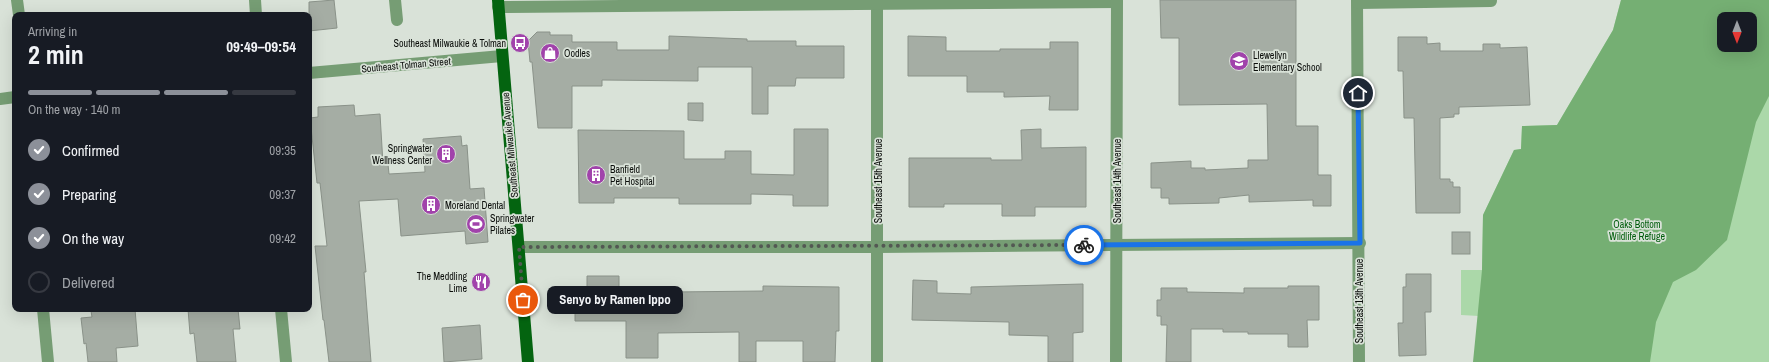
<!DOCTYPE html>
<html lang="en">
<head>
<meta charset="utf-8">
<style>
  body { margin:0; font-family:"Archivo Narrow",sans-serif; background:#20242c; color:#f1f3f6; height:100vh; display:flex; flex-direction:column; font-size:15px; white-space:nowrap }
  * { box-sizing:border-box; margin:0 }
  p { font-size:13px; color:#9ea1a6 }
  .icon { flex:none; width:22px; height:22px; fill:none; stroke:currentColor; stroke-width:2; stroke-linecap:round; stroke-linejoin:round }
  .map { position:relative; flex:1; overflow:hidden }
  .panel { position:absolute; left:12px; top:12px; width:300px; height:300px; display:flex; flex-direction:column; background:#171b24; border-radius:8px; box-shadow:0 4px 16px #0002 }
  .panel>* { flex:none }
  .needle { width:26px; rotate:180deg }
  .controls { position:absolute; left:1717px; top:12px; display:grid; gap:8px }
  .controls a { display:grid; place-items:center; width:40px; height:40px; border-radius:8px; background:#171b24; box-shadow:0 4px 16px #0002; font-size:20px }
  .pin { position:absolute; display:grid; place-items:center; width:34px; height:34px; color:#fff; margin:-17px; border:2px solid #fff; border-radius:50%; box-shadow:0 1px 4px #0007 }
  .courier { position:absolute; display:grid; place-items:center; width:40px; height:40px; margin:-20px; border:3px solid #1a73e8; border-radius:50%; background:#fff; color:#222; box-shadow:0 1px 5px #0007 }
  .bubble { position:absolute; height:28px; border-radius:8px; background:#171b24; box-shadow:0 4px 16px #0002; font-size:13px; font-weight:700; line-height:28px; text-align:center }
  .head em { font-style:normal; font-weight:700 }
  .head div { display:flex; flex-direction:column-reverse }
  .head { display:flex; align-items:center; justify-content:space-between; height:68px; padding:0 16px }
  h1 { font-size:26px; font-weight:700; line-height:30px }
  .bar { display:grid; grid-template-columns:repeat(4,1fr); gap:6px 4px; align-content:center; height:48px; padding:0 16px }
  .bar i { height:5px; border-radius:3px; background:#363941 }
  .bar .on { background:#8c9099 }
  .bar p { grid-column:span 4 }
  ol { padding:0 16px; list-style:none }
  li { display:flex; align-items:center; gap:12px; height:44px }
  li p { margin-inline-start:auto }
  li .icon { padding:4px; border-radius:50%; background:#8c9099; color:#fff; stroke-width:4 }
  li:last-child { color:#9ea1a6 }
  li i { width:22px; height:22px; border:2px solid #363941; border-radius:50% }
  .map>svg:first-child { display:block }
</style>
</head>
<body>
<div class="map">
<svg width="1769" height="362" viewBox="0 0 1769 362">
  <rect width="100%" height="100%" fill="#d9e2d8"/>
  <path fill="#abd8a9" fill-rule="evenodd" d="M1621 0H1769V362H1478L1479 316 1461 315V270H1482L1483 215 1514 150 1521 149 1522 126 1557 125 1613 30ZM1724 19H1750V45H1724Z"/>
  <path fill="#75af73" fill-rule="evenodd" d="M1621 0H1769V96L1756 122 1727 240 1696 270 1673 282 1656 322 1650 362H1473L1482 270 1483 215 1514 150 1521 149 1522 126 1557 125 1613 30ZM1724 19H1750V45H1724Z"/>
  <g fill="#a5ada4" stroke="#8a9289">
    <path d="M334 0 337 28 309 31V2Z"/>
    <path d="M1160 0H1296V126H1318V175H1331V206H1313V200L1249 202V195L1219 198V203L1169 204V198H1161V188H1151V163L1191 161V168H1205V170L1248 168V160H1268L1267 104 1179 105V38H1161Z"/>
    <path d="M537 32H550V35H572V42H617V50H669V36L747 39V41H796V46H844V78H796L795 86H768V114H752V67H698V81L602 80V86H572V128H538L532 62H530L528 41Z"/>
    <path d="M908 36 946 37V51H1000V49H1050V42H1078V110H1049L1050 96 1004 97V92H967V76H908Z"/>
    <path d="M1398 37H1427V44L1440 43V51H1483V44H1500V48L1527 47 1530 105 1459 107V114H1454V117L1440 118V179H1450V182H1453V187H1460V213H1416L1414 118H1404L1403 71H1398Z"/>
    <path d="M688 103H703V121L688 120Z"/>
    <path d="M354 105 355 116 380 114 383 164H388L389 174 425 172 423 139 461 136 462 146 467 145 470 189 484 188 488 242 466 244 465 231 401 236 398 199 359 201 366 272H364L371 362H329L324 320H323L315 246H327L320 183H317L310 118 318 117V107Z"/>
    <path d="M794 129H828V206H793V195L751 194V204H679V198H614V203H579L578 130 684 131V159H725V151H751V174L794 175Z"/>
    <path d="M1041 129V148L1086 147V207H1035V216H1002V204H944V207H909V158H991V160H1022L1021 130Z"/>
    <rect x="1452" y="232" width="18" height="22"/>
    <path d="M1406 274H1431V312H1425L1426 355 1399 356 1398 323H1403V287H1406Z"/>
    <path d="M587 276H619V305H673V292L763 291V286L839 287V331H836L835 362H803V341H756V362H739V332L658 333V358H626V321H575V293H587Z"/>
    <path d="M913 280 937 281V293L971 294V287L1083 284V332L1073 333V362H1048V336L1009 335V322L912 320Z"/>
    <path d="M1288 286H1319V320H1307L1308 347H1288V334H1248V332H1223V329H1191V362H1166L1167 325H1161V316H1157V300H1161V288H1187V292L1244 293V288H1288Z"/>
    <path d="M115 309H135L138 346 116 348 117 362H88L86 343 84 344 81 318 92 317 91 311Z"/>
    <path d="M188 309H238L240 329H233L236 362H197L194 333 190 334Z"/>
    <path d="M480 325 482 359 444 362 442 328Z"/>
  </g>
  <g fill="none" stroke-linecap="round" stroke-linejoin="round">
    <g stroke="#769d74" stroke-width="12">
      <path d="M17 0 19 15"/>
      <path d="M255 0 256 15"/>
      <path d="M395 0 397 20"/>
      <path d="M877 0V362"/>
      <path d="M1357 0 1359 362"/>
      <path d="M1358 3 1491 1"/>
      <path d="M498 7 1117 2"/>
      <path d="M309 73 502 56"/>
      <path d="M0 99 15 97"/>
      <path d="M519 247H878L1360 243"/>
      <path d="M43 309 48 362"/>
      <path d="M281 309 286 362"/>
      <path d="M1116 362 1117 0"/>
    </g>
    <path stroke="#046410" stroke-width="12" d="M498 0 528 362"/>
  </g>
  <g fill="none" stroke-linecap="round" stroke-linejoin="round">
    <path stroke="#535853" stroke-width="4" stroke-dasharray="0 7.2" d="M523 300 519 247 1084 245"/>
    <path stroke="#1a73e8" stroke-width="5" d="M1084 245 1360 243 1358 93"/>
  </g>
  <defs>
    <g id="bus-disc" transform="scale(1)"><circle r="9.5" fill="#a143ab" stroke="#d9e2d8"/><path d="M-5-6H5V4H4V6H2V4H-2V6H-4V4H-5ZM-3.5-4V0h7V-4ZM-3.5 1.2v1.5H-2V1.2ZM2 1.2v1.5H3.5V1.2Z" fill="#fff"/></g>
    <g id="shop-disc" transform="scale(1)"><circle r="9.5" fill="#a143ab" stroke="#d9e2d8"/><path d="M-5-2.5h2.3a2.7 3.5 0 0 1 5.4 0H5L5.5 6h-11ZM-1.5-2.5h3a1.5 2.3 0 0 0-3 0Z" fill="#fff"/></g>
    <g id="school-disc" transform="scale(1)"><circle r="9.5" fill="#a143ab" stroke="#d9e2d8"/><path d="M0-5L7-2L0 1L-7-2ZM-4 1L0 2.5L4 1V4Q0 6-4 4Z" fill="#fff"/></g>
    <g id="building-disc" transform="scale(1)"><circle r="9.5" fill="#a143ab" stroke="#d9e2d8"/><path d="M-4-6H4V6H1V3H-1V6H-4ZM-2.5-4.3h1.7v1.8h-1.7ZM.8-4.3h1.7v1.8H.8ZM-2.5-1h1.7V.8h-1.7ZM.8-1h1.7V.8H.8Z" fill="#fff"/></g>
    <g id="stadium-disc" transform="scale(1)"><circle r="9.5" fill="#a143ab" stroke="#d9e2d8"/><path d="M0-5a6.5 5 0 1 0 0 10a6.5 5 0 1 0 0-10ZM-3.5-1.8h7v3.6h-7Z" fill="#fff"/></g>
    <g id="restaurant-disc" transform="scale(1)"><circle r="9.5" fill="#a143ab" stroke="#d9e2d8"/><path d="M-5-6h1v4h1v-4h1v4h1v-4h1v5L-1.5 .5V6h-2V.5L-5-1ZM5-6V6H3V1.5H1.5Q1.5-4 5-6Z" fill="#fff"/></g>
  </defs>
  <g fill-rule="evenodd">
    <use href="#bus-disc" x="520" y="43"/>
    <use href="#shop-disc" x="550" y="53"/>
    <use href="#school-disc" x="1239" y="61"/>
    <use href="#building-disc" x="446" y="154"/>
    <use href="#building-disc" x="596" y="175"/>
    <use href="#building-disc" x="431" y="205"/>
    <use href="#stadium-disc" x="476" y="224"/>
    <use href="#restaurant-disc" x="481" y="282"/>
  </g>
  <g text-anchor="middle" dominant-baseline="central" stroke-width="3.5" stroke-linejoin="round" paint-order="stroke">
    <g font-size="10" fill="#0b0e0b" stroke="#d9e2d8" text-anchor="start">
      <text x="506" y="43" text-anchor="end">Southeast Milwaukie &amp; Tolman</text>
      <text x="564" y="53">Oodles</text>
      <text x="1253" y="55">Llewellyn<tspan x="1253" dy="12">Elementary School</tspan></text>
      <text x="432" y="148" text-anchor="end">Springwater<tspan x="432" dy="12">Wellness Center</tspan></text>
      <text x="610" y="169">Banfield<tspan x="610" dy="12">Pet Hospital</tspan></text>
      <text x="445" y="205">Moreland Dental</text>
      <text x="490" y="218">Springwater<tspan x="490" dy="12">Pilates</tspan></text>
      <text x="467" y="276" text-anchor="end">The Meddling<tspan x="467" dy="12">Lime</tspan></text>
    </g>
    <g font-size="10" fill="#0b0e0b" stroke="#d9e2d8">
      <text transform="translate(406 65) rotate(-5)">Southeast Tolman Street</text>
      <text transform="translate(510 145) rotate(-95)">Southeast Milwaukie Avenue</text>
      <text transform="translate(878 181) rotate(-90)">Southeast 15th Avenue</text>
      <text transform="translate(1117 181) rotate(-90)">Southeast 14th Avenue</text>
      <text transform="translate(1359 301) rotate(-90)">Southeast 13th Avenue</text>
    </g>
    <g font-size="10" fill="#025e0d" stroke="#d9e2d8">
      <text x="1637" y="224">Oaks Bottom<tspan x="1637" dy="12">Wildlife Refuge</tspan></text>
    </g>
  </g>
</svg>
<div class="controls">
<a><svg class="needle" viewBox="-14 -14 28 28"><path d="M0-13l5 13h-10z" fill="#e53935"/><path d="M0 13l5-13h-10z" fill="#9ea1a6"/></svg></a>
</div>
<div class="pin" style="left:523px;top:300px;background:#ea580c"><svg class="icon" aria-label="bag" viewBox="0 0 24 24"><path d="M5 8h14l-1 12H6zM9 8a3 3 0 0 1 6 0"/></svg></div>
<div class="pin" style="left:1358px;top:93px;background:#1f2937"><svg class="icon" aria-label="home" viewBox="0 0 24 24"><path d="M3 11l9-7 9 7M6 9v11h12V9"/></svg></div>
<div class="courier" style="left:1084px;top:245px"><svg class="icon" aria-label="bike" viewBox="0 0 24 24"><circle cx="6" cy="16" r="4"/><circle cx="18" cy="16" r="4"/><path d="M6 16l4-8h5l3 8M10 8l3 8H6M13 5h3"/></svg></div>
<div class="bubble" style="left:547px;top:286px;width:136px">Senyo by Ramen Ippo</div>
<section class="panel">
<div class="head"><div><h1>2 min</h1><p>Arriving in</p></div><em>09:49–09:54</em></div>
<div class="bar"><i class="on"></i><i class="on"></i><i class="on"></i><i></i><p>On the way · 140 m</p></div>
<ol>
<li><svg class="icon" aria-label="check" viewBox="0 0 24 24"><path d="M5 12l5 5 9-10"/></svg>Confirmed<p>09:35</p></li>
<li><svg class="icon" aria-label="check" viewBox="0 0 24 24"><path d="M5 12l5 5 9-10"/></svg>Preparing<p>09:37</p></li>
<li><svg class="icon" aria-label="check" viewBox="0 0 24 24"><path d="M5 12l5 5 9-10"/></svg>On the way<p>09:42</p></li>
<li><i></i>Delivered</li>
</ol>
</section>
</div>
</body>
</html>
